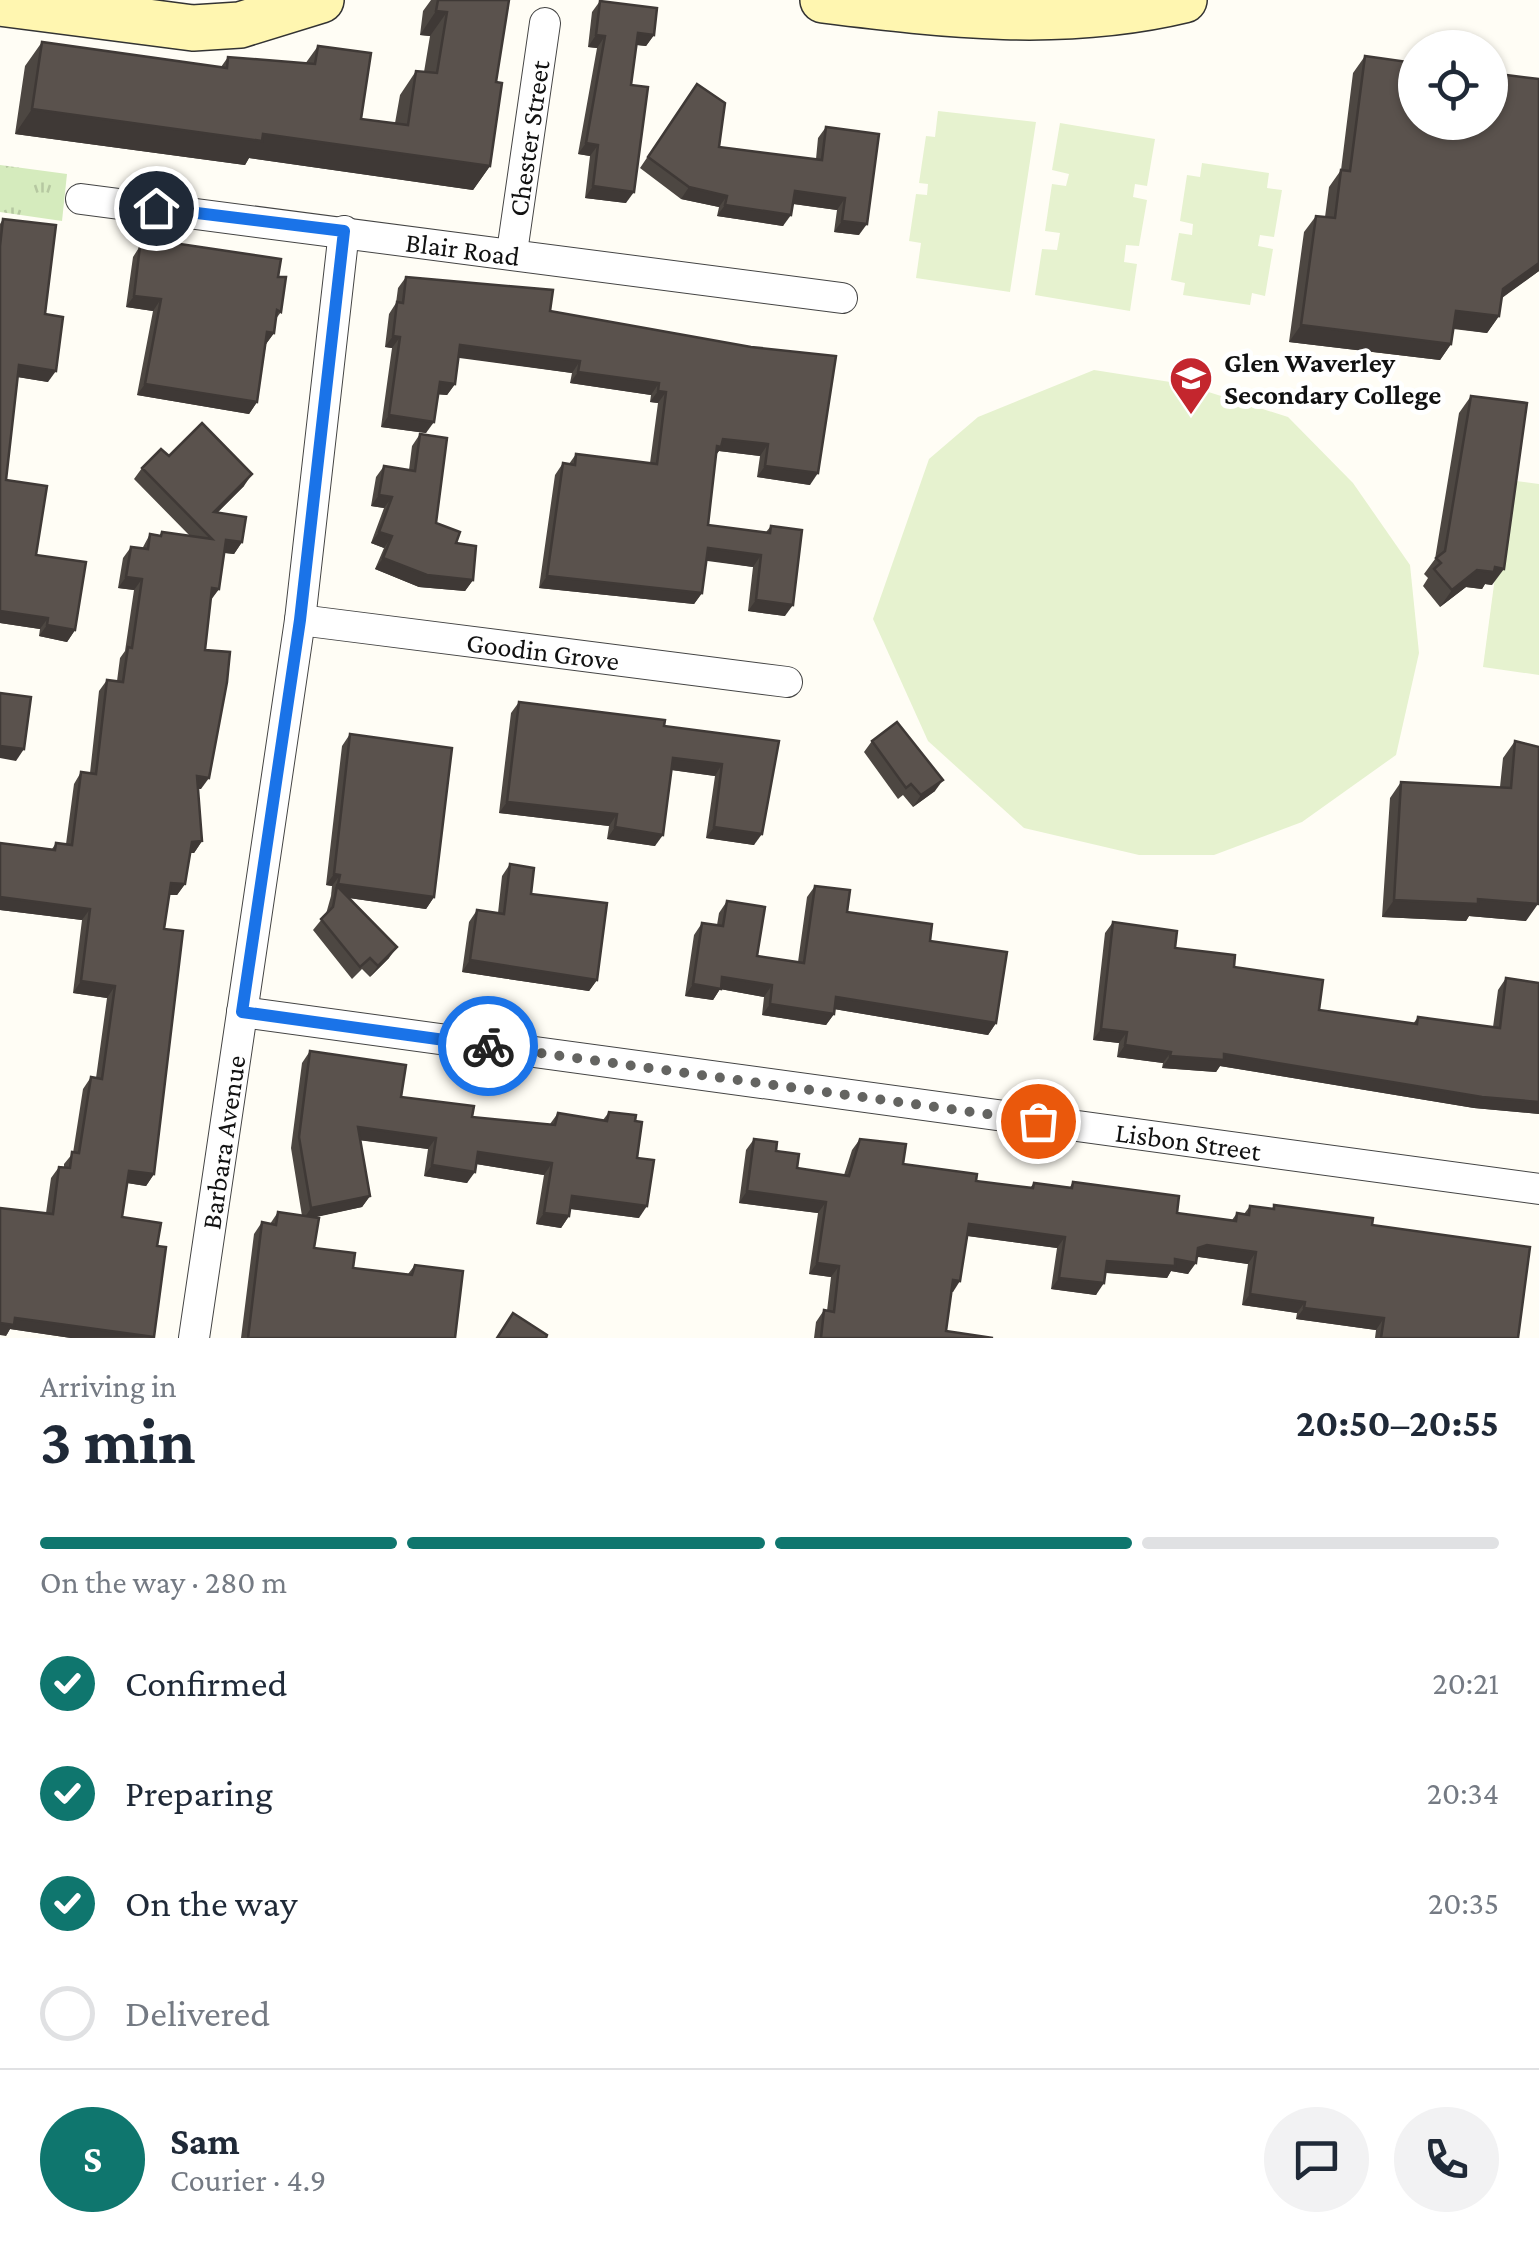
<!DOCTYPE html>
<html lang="en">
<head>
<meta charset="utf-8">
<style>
  body { margin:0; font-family:"Crimson Pro",serif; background:#f2f2f3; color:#1f2937; height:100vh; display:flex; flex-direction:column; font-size:38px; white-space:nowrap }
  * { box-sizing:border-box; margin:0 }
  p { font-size:32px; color:#747a83 }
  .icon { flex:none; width:55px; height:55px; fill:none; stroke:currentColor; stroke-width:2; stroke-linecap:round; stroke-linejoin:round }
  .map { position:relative; height:1338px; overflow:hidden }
  .panel { display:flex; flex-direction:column; background:#fff; flex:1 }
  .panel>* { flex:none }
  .buttons { position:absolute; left:1398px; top:30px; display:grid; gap:20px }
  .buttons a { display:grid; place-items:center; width:110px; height:110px; border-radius:50%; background:#fff; box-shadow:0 2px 8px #0004; font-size:50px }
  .pin { position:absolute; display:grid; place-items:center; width:85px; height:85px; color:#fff; margin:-42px; border:5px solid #fff; border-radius:50%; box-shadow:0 2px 10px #0007 }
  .courier { position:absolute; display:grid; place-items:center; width:100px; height:100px; margin:-50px; border:8px solid #1a73e8; border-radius:50%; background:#fff; color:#222; box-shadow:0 2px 12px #0007 }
  .head em { font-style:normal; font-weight:700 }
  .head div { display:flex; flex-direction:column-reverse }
  .head { display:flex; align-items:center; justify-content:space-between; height:170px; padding:0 40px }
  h1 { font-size:65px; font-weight:700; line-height:75px }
  .bar { display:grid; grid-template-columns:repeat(4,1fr); gap:15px 10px; align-content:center; height:120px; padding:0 40px }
  .bar i { height:12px; border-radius:8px; background:#e0e1e3 }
  .bar .selected { background:#0f766e }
  .bar p { grid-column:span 4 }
  .line { display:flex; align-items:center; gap:25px; padding:0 40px; border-top:2px solid #e0e1e3 }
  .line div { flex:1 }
  .round { display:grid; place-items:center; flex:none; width:105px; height:105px; border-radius:52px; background:#f2f2f3 }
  ol { padding:0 40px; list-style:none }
  li { display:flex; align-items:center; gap:30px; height:110px }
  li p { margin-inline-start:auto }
  li .icon { padding:10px; border-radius:50%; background:#0f766e; color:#fff; stroke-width:4 }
  li:last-child { color:#747a83 }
  li i { width:55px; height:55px; border:5px solid #e0e1e3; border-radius:50% }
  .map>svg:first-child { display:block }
</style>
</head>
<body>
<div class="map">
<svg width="1539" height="1338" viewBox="0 0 1539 1338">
  <defs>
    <pattern id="grass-tufts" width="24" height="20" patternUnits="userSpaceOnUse" patternTransform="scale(2.5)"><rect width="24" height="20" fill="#d5ebbd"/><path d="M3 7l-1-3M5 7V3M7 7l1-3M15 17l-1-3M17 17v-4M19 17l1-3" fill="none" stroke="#b6c8a1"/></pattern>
  </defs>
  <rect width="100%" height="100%" fill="#fffdf5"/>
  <path fill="url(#grass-tufts)" d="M0 165 67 174 62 221 0 212Z"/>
  <g fill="#e6f2cf">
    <path d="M938 111 1036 122 1010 292 916 278 921 243 909 241 916 194 927 195 928 184 919 183 926 136 935 137Z"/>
    <path d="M1060 123 1155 139 1147 186 1135 184 1133 197 1147 200 1139 246 1126 245 1124 262 1137 264 1130 311 1035 295 1042 249 1057 250 1060 233 1045 231 1052 184 1066 186 1069 174 1052 170Z"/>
    <path d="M1202 163 1269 173 1267 188 1282 190 1274 237 1260 235 1258 246 1273 249 1265 296 1252 293 1250 305 1183 295 1185 283 1171 280 1179 233 1192 235 1193 224 1180 221 1187 175 1200 177Z"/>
    <path d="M1094 370 1183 384 1288 417 1353 483 1410 565 1419 653 1396 755 1302 822 1214 855H1139L1024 828 928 741 873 619 929 459 978 417Z"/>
    <path d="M1508 480 1539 484V675L1483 667Z"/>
  </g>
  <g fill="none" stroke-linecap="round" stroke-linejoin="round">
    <g stroke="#444" stroke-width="32">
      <g id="street">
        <path id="s1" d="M81 199 842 298"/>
        <path id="s2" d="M512 252 545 23"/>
        <path id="s3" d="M300 620 787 682"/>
        <path id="s4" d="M242 1012 1539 1189"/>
        <path id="s5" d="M194 1338 300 620 344 231"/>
      </g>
    </g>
    <g stroke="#333" stroke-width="48">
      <g id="secondary">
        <path d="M823 0C944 15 1064 29 1184 0"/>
        <path d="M0 3 193 28 240 25 321 0"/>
      </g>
    </g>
    <use href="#street" stroke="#fff" stroke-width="30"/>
    <use href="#secondary" stroke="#fff6b0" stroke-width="45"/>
  </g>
  <g fill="#4d4742">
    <path d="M431 0H509L496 82 490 166 473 190 249 158 245 165 15 134 25 66 42 42 221 67 228 57 305 64 318 46 361 119 395 123 400 95 416 71 424 72 430 36 420 35 423 11Z"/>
    <path d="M600 1 654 35 646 46 636 45 631 85 626 203 585 198 590 156 578 154 597 48 588 47 592 12Z"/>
    <path d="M1365 56 1539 271 1501 298 1499 316 1487 333 1453 329 1451 344 1440 360 1289 342 1304 232 1316 216 1325 217 1329 187 1341 170 1353 73Z"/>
    <path d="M697 84 719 147 816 159 818 138 826 127 859 235 834 232 837 210 793 204 783 226 717 216 719 207 681 199 640 168Z"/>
    <path d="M3 219 45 314 48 382 18 377 6 480 36 555 75 630 67 642 39 636 40 629 0 623V224Z"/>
    <path d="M153 240 278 277 281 312 275 320 274 333 266 344 257 402 249 414 137 395 153 311 126 307 133 257 140 246 148 247Z"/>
    <path d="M406 277 550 311 751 347 810 485 757 477 760 456 719 451 716 455 708 525 766 532 771 526 785 616 748 611 753 567 707 560 702 593 694 604 539 588 555 475 563 463 569 464 576 454 650 463 658 403 650 402 651 395 570 383 572 373 459 357 455 384 447 395 438 394 426 433 381 427 392 348 385 347 389 314 396 303 398 288Z"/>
    <path d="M1471 396 1492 585 1485 584 1482 589 1466 587 1440 607 1423 586 1428 578 1424 574 1435 559 1459 413Z"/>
    <path d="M420 434 436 523 456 543 473 580 465 591 419 587 375 569 384 548 371 543 384 508 371 506 376 477 384 466 409 470 412 446Z"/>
    <path d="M169 456 244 486 217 513 242 542 234 554 224 553 219 589 210 600 205 650 201 789H198L202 841 194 853H190L185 884 177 895H169L164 929 154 1174 146 1186 127 1183 122 1217 157 1246 154 1338H71L10 1329 6 1336 46 1213 51 1178 59 1167H64V1164L73 1153 83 1089 91 1077 96 1078 107 998 73 993 82 920 0 910V843L52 849 56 843 66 844 74 784 81 772 90 773 99 691 107 680 117 681 120 658 125 651 134 590 118 588 123 558 131 547 142 549 150 534 160 536 162 532 190 536 134 479 142 468Z"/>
    <path d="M519 702 664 726 779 741 754 845 706 838 715 776 671 770 655 846 607 839 609 826 499 813 511 713Z"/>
    <path d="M350 734 434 897 426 909 349 898 389 958 370 977 362 969 352 979 313 930 326 914 331 896 332 886 326 885 342 746Z"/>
    <path d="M872 741 935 791 913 807 903 795 898 799 864 752Z"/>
    <path d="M1515 741 1526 921 1469 916 1466 921 1382 917 1390 798 1401 782 1500 787 1503 758Z"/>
    <path d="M510 864 531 894 597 980 589 991 462 972 469 922 477 910 498 913 502 876Z"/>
    <path d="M815 886 847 912 930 941 996 1023 988 1035 834 1009V1014L826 1025 762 1015 764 997 720 989 713 1000 685 996 694 935 702 923 717 925 719 913 727 901 757 956 798 962 807 897Z"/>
    <path d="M1113 922 1175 948 1234 967 1319 1010 1413 1024 1418 1017 1493 1027 1498 990 1506 978 1539 983V1114L1474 1108 1220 1066 1216 1072 1162 1068 1163 1063 1117 1057 1119 1043 1093 1040 1105 933Z"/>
    <path d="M310 1051 401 1097 472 1117 550 1124 558 1113 603 1120 609 1112 635 1121 639 1218 570 1209 569 1216 561 1228 536 1224 544 1175 476 1164 467 1183 424 1176 428 1149 360 1140 370 1196 362 1207 314 1217V1248L353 1268 408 1274 415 1265 455 1338H241L254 1234 262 1222 270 1224 278 1212 302 1216 291 1148 302 1063Z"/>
    <path d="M754 1139 776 1151 797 1168 844 1175 852 1150 860 1139 903 1164 976 1181 1030 1188 1034 1183 1070 1187 1073 1182 1177 1213 1232 1220 1237 1213 1244 1214 1250 1206 1272 1209 1274 1205 1372 1225 1518 1338H1375L1376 1330 1296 1319 1297 1313 1242 1305 1248 1264 1199 1257H1197L1188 1274 1171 1271 1167 1278 1106 1273 1096 1295 1051 1289 1057 1248 967 1236 953 1292H951L946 1331 993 1338H814L816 1322 824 1310 827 1311 831 1277 809 1274 818 1213 739 1203 746 1150Z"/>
  </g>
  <g fill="#3f3936">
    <path d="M436 11 447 12 430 36 420 35Z"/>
    <path d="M638 33 654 35 646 46 630 44Z"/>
    <path d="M596 35 605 36 597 48 588 47Z"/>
    <path d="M32 109 263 134 490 166 473 190 249 158 245 165 15 134Z"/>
    <path d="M586 143 598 145 590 156 578 154Z"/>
    <path d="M593 186 634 192 626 203 585 198Z"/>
    <path d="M689 187 727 196 719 207 681 199Z"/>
    <path d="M795 191 845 198 837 210 787 203Z"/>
    <path d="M725 205 791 215 783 226 717 216Z"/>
    <path d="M842 221 867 224 859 235 834 232Z"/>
    <path d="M1539 263V271L1491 306 1503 289Z"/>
    <path d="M134 296 161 299 153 311 126 307Z"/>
    <path d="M1456 311 1499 316 1487 333 1444 327Z"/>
    <path d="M1301 325 1451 344 1440 360 1289 342Z"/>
    <path d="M267 332 274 333 266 344Z"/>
    <path d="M393 336 400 337 392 348 385 347Z"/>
    <path d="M460 345 580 361 572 373 452 357Z"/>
    <path d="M19 365 56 371 48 382 11 376Z"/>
    <path d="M578 372 659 383 651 395 570 383Z"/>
    <path d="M440 382 455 384 447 395 432 394Z"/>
    <path d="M145 384 257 402 249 414 137 395Z"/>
    <path d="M658 391 666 392 658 403 650 402Z"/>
    <path d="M389 415 434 422 426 433 381 427Z"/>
    <path d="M723 439 768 444 760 456 719 451 713 458H709Z"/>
    <path d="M765 466 818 473 810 485 757 477Z"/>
    <path d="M252 474 244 486 206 524 214 512Z"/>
    <path d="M379 495 392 497 384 508 371 506Z"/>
    <path d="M379 532 392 536 384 548 371 543Z"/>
    <path d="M226 540 242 542 234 554 218 552Z"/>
    <path d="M708 548 761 555 753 567 700 560Z"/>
    <path d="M383 558 473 580 465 591 419 587 375 569Z"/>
    <path d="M1495 567 1504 569 1492 585 1485 584 1482 589 1466 587 1440 607 1452 590 1477 570Z"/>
    <path d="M547 576 702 593 694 604 539 588Z"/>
    <path d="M126 577 142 579 134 590 118 588Z"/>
    <path d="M212 588 219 589 211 600H204Z"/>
    <path d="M756 600 793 605 785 616 748 611Z"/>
    <path d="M0 611 48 618 40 629 0 623Z"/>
    <path d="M47 625 75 630 67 642 39 636Z"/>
    <path d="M0 746 24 749 16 761 0 758Z"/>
    <path d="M673 758 722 764 715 776 665 769Z"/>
    <path d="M197 776 209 778 201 789 189 787Z"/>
    <path d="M943 780 935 791 913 807 921 795Z"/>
    <path d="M507 802 617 814 609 826 499 813Z"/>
    <path d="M615 827 663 835 655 846 607 839Z"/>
    <path d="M714 827 762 834 754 845 706 838Z"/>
    <path d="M202 841 194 853H185L192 842Z"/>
    <path d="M334 874 340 875 332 886 326 885Z"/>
    <path d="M171 883 185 884 177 895 163 894Z"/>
    <path d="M338 884 434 897 426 909 335 896 337 886 330 895Z"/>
    <path d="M0 897 90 909 82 920 0 910Z"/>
    <path d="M1478 899 1538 904 1526 921 1469 916 1466 921 1382 917 1394 900Z"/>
    <path d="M397 947 389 958 370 977 378 966Z"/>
    <path d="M470 960 597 980 589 991 462 972Z"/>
    <path d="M722 977 772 985 764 997 720 989 713 1000 685 996 693 984Z"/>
    <path d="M81 981 115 986 107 998 73 993Z"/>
    <path d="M836 997 996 1023 988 1035 828 1008Z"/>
    <path d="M770 1004 834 1014 826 1025 762 1015Z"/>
    <path d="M1101 1029 1127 1032 1119 1043 1093 1040Z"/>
    <path d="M1125 1045 1171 1052 1163 1063 1117 1057Z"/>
    <path d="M1224 1054 1539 1102V1114L1474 1108 1220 1066 1216 1072 1162 1068 1170 1056Z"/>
    <path d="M358 1127 436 1138 428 1149 350 1139Z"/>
    <path d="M478 1152 552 1163 544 1175 470 1163Z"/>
    <path d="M432 1165 475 1172 467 1183 424 1176Z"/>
    <path d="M129 1171 154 1174 146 1186 121 1182Z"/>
    <path d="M747 1191 826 1202 818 1213 739 1203Z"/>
    <path d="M370 1196 362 1207 303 1220 311 1208Z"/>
    <path d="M572 1196 647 1206 639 1218 564 1208Z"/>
    <path d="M544 1213 569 1216 561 1228 536 1224Z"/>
    <path d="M969 1224 1065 1237 1057 1248 961 1235Z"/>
    <path d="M1207 1245 1256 1252 1248 1264 1199 1257 1190 1260 1198 1248Z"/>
    <path d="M1175 1259 1196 1263 1188 1274 1171 1271 1167 1278 1099 1272 1107 1261Z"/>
    <path d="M817 1263 839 1266 831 1277 809 1274Z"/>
    <path d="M1059 1278 1104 1283 1096 1295 1051 1289Z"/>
    <path d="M953 1280 960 1281 953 1292 945 1291Z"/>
    <path d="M1250 1294 1305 1302 1297 1313 1242 1305Z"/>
    <path d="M1304 1308 1384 1318 1376 1330 1296 1319Z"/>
    <path d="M15 1318 154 1337 71 1338 10 1329 6 1336 0 1335V1323Z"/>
  </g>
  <g fill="#5a524d" stroke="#3f3936" stroke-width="2.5">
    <path d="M438 0H509L496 82 502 83 490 166 263 134 262 141 32 109 42 42 227 68 228 57 315 64 318 46 371 53 361 119 408 125 416 71 437 73 447 12 436 11Z"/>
    <path d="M600 1 657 8 654 35 638 33 631 85 648 87 634 192 593 186 598 145 586 143 605 36 596 35Z"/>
    <path d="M1365 56 1415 63V122H1490V73L1539 79V263L1503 289 1499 316 1456 311 1451 344 1301 325 1316 216 1335 218 1341 170 1350 171Z"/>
    <path d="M697 84 725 103 719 147 822 160 826 127 879 134 867 224 842 221 845 198 795 191 791 215 725 205 727 196 689 187 648 157Z"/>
    <path d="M3 219 56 225 45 314 63 317 56 371 19 365 6 480 47 486 36 555 86 562 75 630 47 625 48 618 0 611V246Z"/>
    <path d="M153 240 281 259 278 277H286L281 312 277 310 274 333 267 332 257 402 145 384 161 299 134 296 140 246 151 247Z"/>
    <path d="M406 277 553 290 550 311 751 347 836 356 818 473 765 466 768 444 723 439 721 447 717 446 708 525 770 533 771 526 802 530 793 605 756 600 761 555 708 548 702 593 547 576 563 463 575 465 576 454 657 464 666 392 658 391 659 383 578 372 580 361 460 345 455 384 440 382 434 422 389 415 400 337 393 336 397 302 403 303Z"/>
    <path d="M1471 396 1527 403 1504 569 1495 567 1494 572 1477 570 1452 590 1434 569 1441 563 1436 558 1445 551Z"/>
    <path d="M202 423 252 474 214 512 246 517 242 542 226 540 219 589 212 588 205 650 230 652 227 682 209 778 197 776 202 841 192 842 185 884 171 883 164 929 183 931 154 1174 129 1171 122 1217 161 1223 157 1246 166 1247 154 1337 15 1318 14 1325 0 1323V1208L53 1214 59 1167 70 1168 72 1152 79 1153 91 1077 102 1079 115 986 81 981 90 909 0 897V843L55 850 56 843 72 845 81 772 96 774 107 680 123 682 128 647 132 648 142 579 126 577 131 547 148 549 150 534 161 536 162 532 212 539 142 468 161 449 169 456Z"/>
    <path d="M420 434 447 438 436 523 460 532 456 543 476 546 473 580 427 575 383 558 392 536 379 532 392 497 379 495 384 466 415 471Z"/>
    <path d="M0 693 31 697 24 749 0 746Z"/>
    <path d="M519 702 665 720 664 726 779 741 762 834 714 827 722 764 673 758 663 835 615 827 617 814 507 802Z"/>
    <path d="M897 722 943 780 921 795 911 784 906 788 872 741Z"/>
    <path d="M350 734 452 748 434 897 338 884 340 875 334 874Z"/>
    <path d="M1515 741 1539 747 1538 904 1478 899V904L1394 900 1401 782 1511 788Z"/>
    <path d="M510 864 534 868 531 894 607 903 597 980 470 960 477 910 504 914Z"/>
    <path d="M337 886 397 947 378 966 370 958 360 967 321 919 333 907Z"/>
    <path d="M815 886 850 890 847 912 932 924 930 941 1007 952 996 1023 836 997 834 1014 770 1004 772 985 722 977 721 989 693 984 702 923 723 926 727 901 765 907 757 956 804 963Z"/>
    <path d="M1113 922 1177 931 1175 948 1235 955 1234 967 1323 980 1319 1010 1417 1024 1418 1017 1500 1028 1506 978 1539 983V1102L1482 1097 1224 1054V1060L1170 1056 1171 1052 1125 1045 1127 1032 1101 1029Z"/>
    <path d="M310 1051 406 1065 401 1097 474 1106 472 1117 555 1125 558 1113 607 1121 609 1112 636 1115 635 1121 642 1122 637 1158 654 1160 647 1206 572 1196 569 1216 544 1213 552 1163 478 1152 475 1172 432 1165 436 1138 358 1127 370 1196 311 1208 299 1137Z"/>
    <path d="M754 1139 777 1142 776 1151 799 1154 797 1168 849 1176 860 1139 906 1144 903 1164 977 1174 976 1181 1033 1188 1034 1183 1072 1188 1073 1182 1179 1196 1177 1213 1236 1221 1237 1213 1249 1215 1250 1206 1274 1209V1205L1373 1218 1372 1225 1530 1247 1518 1338H1381L1384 1318 1304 1308 1305 1302 1250 1294 1256 1252 1207 1245 1198 1248 1196 1263 1175 1259V1266L1107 1261 1104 1283 1059 1278 1065 1237 969 1224 960 1281 953 1280 946 1331 993 1338H821L824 1310 834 1312 839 1266 817 1263 826 1202 747 1191Z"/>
    <path d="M278 1212 319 1218 314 1248 355 1253 353 1268 412 1275 415 1265 463 1271 455 1338H248L262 1222 276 1225Z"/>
    <path d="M513 1313 547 1335 546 1338H497Z"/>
  </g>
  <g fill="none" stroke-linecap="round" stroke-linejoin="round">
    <path stroke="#646461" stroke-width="10" stroke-dasharray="0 18" d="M488 1046 1038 1121"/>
    <path stroke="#1a73e8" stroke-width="12" d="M156 208 344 231 300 620 242 1012 488 1046"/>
  </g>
  <defs>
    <g id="school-pin" transform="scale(2.25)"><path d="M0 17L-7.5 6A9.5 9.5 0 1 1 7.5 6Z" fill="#c4262e" stroke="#fff"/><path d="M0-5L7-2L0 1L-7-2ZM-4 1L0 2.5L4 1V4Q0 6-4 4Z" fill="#fff"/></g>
  </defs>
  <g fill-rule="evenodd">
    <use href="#school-pin" x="1191" y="378"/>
  </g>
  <g text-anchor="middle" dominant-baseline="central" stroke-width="10" stroke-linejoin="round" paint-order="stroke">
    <g font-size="28" fill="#111" stroke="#fff">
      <text stroke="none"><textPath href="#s2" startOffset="115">Chester Street</textPath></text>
      <text stroke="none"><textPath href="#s1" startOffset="385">Blair Road</textPath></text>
      <text stroke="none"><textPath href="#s3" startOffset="245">Goodin Grove</textPath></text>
      <text stroke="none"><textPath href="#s4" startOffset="955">Lisbon Street</textPath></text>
      <text stroke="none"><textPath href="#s5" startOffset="198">Barbara Avenue</textPath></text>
    </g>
    <g font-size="28" font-weight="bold" fill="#111" stroke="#fff" text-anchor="start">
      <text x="1224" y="362">Glen Waverley<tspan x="1224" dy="32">Secondary College</tspan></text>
    </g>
  </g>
</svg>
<div class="buttons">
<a><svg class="icon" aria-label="locate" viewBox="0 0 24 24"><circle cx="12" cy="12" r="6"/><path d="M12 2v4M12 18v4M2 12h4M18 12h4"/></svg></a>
</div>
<div class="pin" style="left:1038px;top:1121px;background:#ea580c"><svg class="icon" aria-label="bag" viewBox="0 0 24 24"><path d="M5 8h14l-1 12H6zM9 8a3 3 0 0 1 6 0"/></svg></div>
<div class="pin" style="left:156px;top:208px;background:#1f2937"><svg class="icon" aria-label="home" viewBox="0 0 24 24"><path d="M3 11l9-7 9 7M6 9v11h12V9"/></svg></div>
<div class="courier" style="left:488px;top:1046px"><svg class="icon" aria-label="bike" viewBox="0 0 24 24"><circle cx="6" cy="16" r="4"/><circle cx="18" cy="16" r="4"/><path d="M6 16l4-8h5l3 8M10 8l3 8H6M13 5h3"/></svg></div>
</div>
<section class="panel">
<div class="head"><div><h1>3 min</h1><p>Arriving in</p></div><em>20:50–20:55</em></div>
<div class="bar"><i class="selected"></i><i class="selected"></i><i class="selected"></i><i></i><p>On the way · 280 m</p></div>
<ol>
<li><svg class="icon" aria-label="check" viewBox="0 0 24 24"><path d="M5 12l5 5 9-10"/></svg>Confirmed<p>20:21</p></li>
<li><svg class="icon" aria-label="check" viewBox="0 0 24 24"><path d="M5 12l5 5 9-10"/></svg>Preparing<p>20:34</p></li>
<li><svg class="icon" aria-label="check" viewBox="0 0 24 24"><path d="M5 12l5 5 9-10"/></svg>On the way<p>20:35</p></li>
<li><i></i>Delivered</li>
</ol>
<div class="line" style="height:180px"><b class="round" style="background:#0f766e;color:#fff">S</b><div><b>Sam</b><p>Courier · 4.9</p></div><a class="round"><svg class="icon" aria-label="chat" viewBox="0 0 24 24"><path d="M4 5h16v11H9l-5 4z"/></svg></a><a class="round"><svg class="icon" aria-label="phone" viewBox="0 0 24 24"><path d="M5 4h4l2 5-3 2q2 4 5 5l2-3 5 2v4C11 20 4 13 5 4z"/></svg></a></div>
</section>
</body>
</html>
